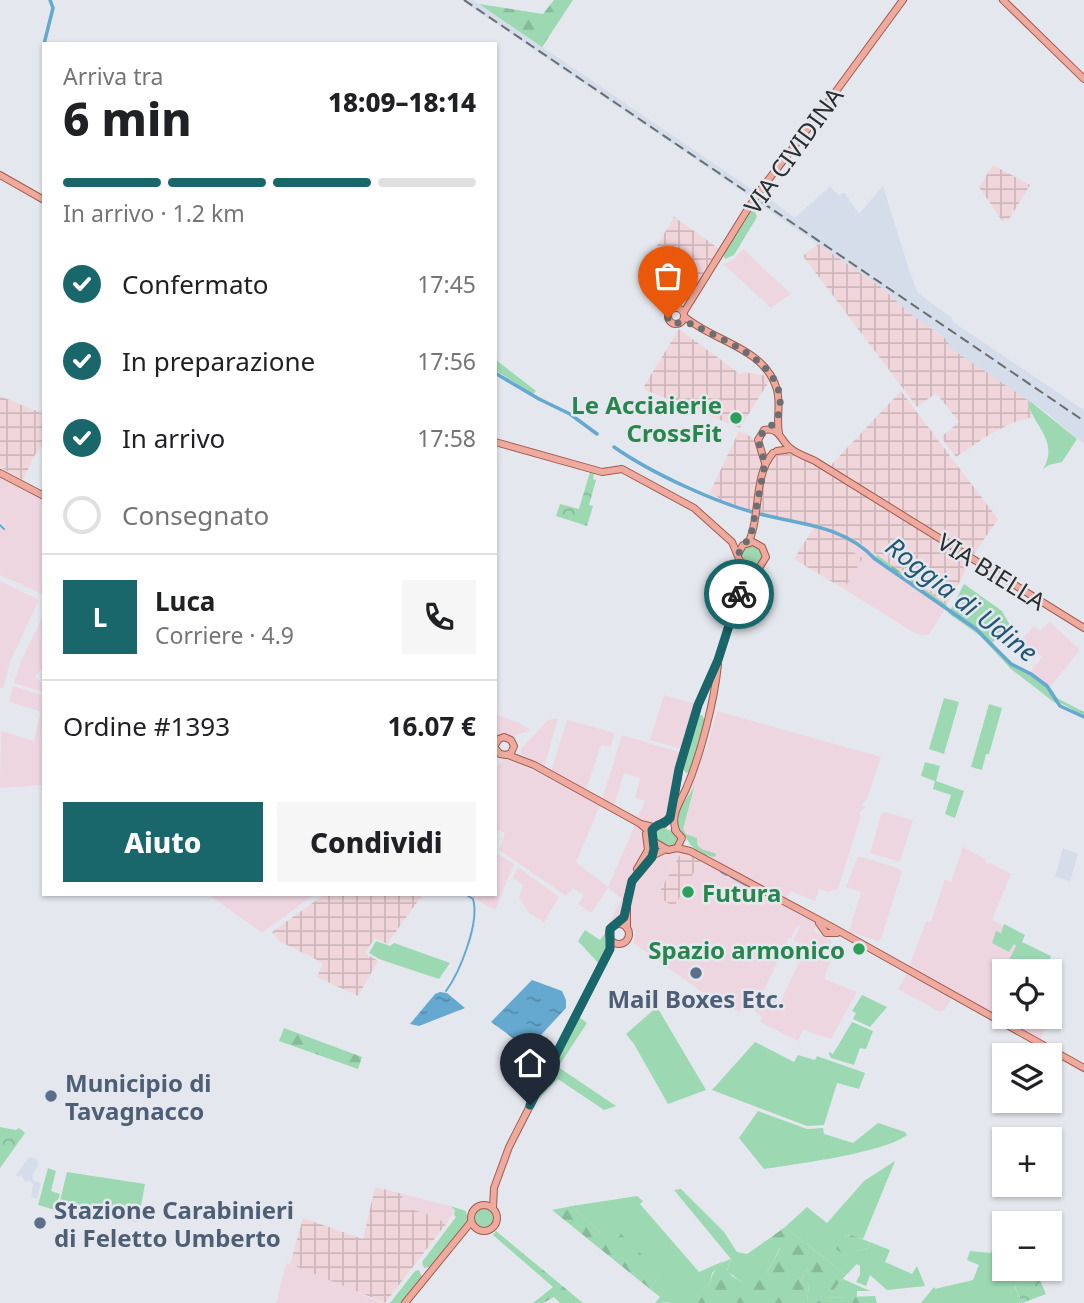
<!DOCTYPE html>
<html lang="it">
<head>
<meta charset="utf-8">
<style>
  body { margin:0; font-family:"Noto Sans",sans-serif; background:#f6f6f6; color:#202124; height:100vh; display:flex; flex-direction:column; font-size:26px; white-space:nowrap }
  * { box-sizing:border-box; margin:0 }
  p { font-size:23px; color:#757577 }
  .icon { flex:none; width:38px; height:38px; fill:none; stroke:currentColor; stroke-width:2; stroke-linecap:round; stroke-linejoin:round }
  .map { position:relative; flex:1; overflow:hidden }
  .drawer { position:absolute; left:42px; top:42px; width:455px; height:854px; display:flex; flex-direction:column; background:#fff; border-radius:0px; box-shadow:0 2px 5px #0004 }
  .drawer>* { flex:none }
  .controls { position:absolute; left:992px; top:959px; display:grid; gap:14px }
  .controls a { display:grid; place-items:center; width:70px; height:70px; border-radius:0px; background:#fff; box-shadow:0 2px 5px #0004; font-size:35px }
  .pin { position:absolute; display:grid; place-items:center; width:60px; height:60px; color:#fff; margin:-72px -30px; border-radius:50% 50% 50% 0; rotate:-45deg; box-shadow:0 0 7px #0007 }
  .pin .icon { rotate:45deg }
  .courier { position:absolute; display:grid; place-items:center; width:70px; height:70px; margin:-35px; border:5px solid #19676a; border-radius:50%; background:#fff; color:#222; box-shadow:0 2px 9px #0007 }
  .head em { font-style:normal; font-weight:800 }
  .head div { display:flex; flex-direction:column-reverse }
  .head { display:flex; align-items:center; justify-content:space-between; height:119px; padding:0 21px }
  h1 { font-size:46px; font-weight:800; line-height:52px }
  .bar { display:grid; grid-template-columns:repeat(4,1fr); gap:10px 7px; align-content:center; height:84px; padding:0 21px }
  .bar i { height:9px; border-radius:5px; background:#e0e0e0 }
  .bar .selected { background:#19676a }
  .bar p { grid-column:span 4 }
  .line { display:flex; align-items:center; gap:18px; padding:0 21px; border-top:2px solid #e0e0e0 }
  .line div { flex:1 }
  .round { display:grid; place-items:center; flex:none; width:74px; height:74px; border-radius:0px; background:#f6f6f6 }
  ol { padding:0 21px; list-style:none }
  li { display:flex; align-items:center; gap:21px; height:77px }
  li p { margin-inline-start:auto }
  li .icon { padding:7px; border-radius:50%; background:#19676a; color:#fff; stroke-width:4 }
  li:last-child { color:#757577 }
  li i { width:38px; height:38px; border:4px solid #e0e0e0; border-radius:50% }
  .button { display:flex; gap:14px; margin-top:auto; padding:14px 21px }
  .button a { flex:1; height:80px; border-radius:0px; background:#19676a; color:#fff; font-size:28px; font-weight:800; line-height:80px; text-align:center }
  .button a+a { background:#f6f6f6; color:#202124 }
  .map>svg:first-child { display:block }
</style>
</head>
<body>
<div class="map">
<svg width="1084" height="1303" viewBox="0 0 1084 1303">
  <defs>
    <pattern id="industrial-grid" width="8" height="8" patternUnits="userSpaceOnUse" patternTransform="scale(1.75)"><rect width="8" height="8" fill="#f0d6db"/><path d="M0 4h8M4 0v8" fill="none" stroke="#ceb8bc"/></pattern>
    <pattern id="forest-firs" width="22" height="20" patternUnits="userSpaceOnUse" patternTransform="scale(1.75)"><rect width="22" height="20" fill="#9cd8b1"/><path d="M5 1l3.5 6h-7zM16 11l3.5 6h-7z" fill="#87ba99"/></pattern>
    <pattern id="park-crowns" width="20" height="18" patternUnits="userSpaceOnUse" patternTransform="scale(1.75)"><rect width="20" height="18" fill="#9cd8b1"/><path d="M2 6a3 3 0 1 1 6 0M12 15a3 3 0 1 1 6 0" fill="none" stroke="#87ba99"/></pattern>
    <pattern id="water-ripples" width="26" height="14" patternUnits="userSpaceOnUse" patternTransform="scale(1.75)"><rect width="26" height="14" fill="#65a9d0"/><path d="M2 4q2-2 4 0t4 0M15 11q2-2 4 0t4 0" fill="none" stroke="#538aa9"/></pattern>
  </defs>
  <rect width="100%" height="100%" fill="#e4e8ee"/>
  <g fill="#eed6e1" fill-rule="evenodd">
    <path d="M743 249 791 294 771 308 723 264 733 260Z"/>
    <path d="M0 476 44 499 42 594 0 575V527L4 530 6 527 0 522Z"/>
    <path d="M860 543 877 555 875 559 945 609 929 634 920 635 913 632 844 589 863 558 853 552Z"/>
    <path d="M0 581 39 600 10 662 3 689 0 687Z"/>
    <path d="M44 613V666L35 677 44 685V692L14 683 20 664Z"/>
    <path d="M1050 622 1080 650 1050 687 1030 672 1042 657 1020 641 1034 626 1040 631Z"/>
    <path d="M13 686 44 696V785L0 788 1 731 34 741 40 714 39 711 9 702Z"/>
    <path d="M664 695 695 704 682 749 650 740Z"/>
    <path d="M717 711 881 757 867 799 861 805 865 807 859 814 861 815 838 889 828 892 819 889 815 901 790 891 786 900 703 854 715 856 712 852 701 850 696 840 685 832 683 829 696 785 681 808 703 744 705 754Z"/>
    <path d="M495 714 517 722 531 730 514 736 503 734 495 737Z"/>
    <path d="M558 718 544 768 521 754V749L548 720Z"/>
    <path d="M567 720 615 733 611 747 601 745 586 791 551 772Z"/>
    <path d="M622 735 682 753 670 815 666 821 651 824 636 819 645 801 635 798 640 778 624 773 614 806 602 800Z"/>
    <path d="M505 759H511L600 805 576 862 608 887 635 825 643 830 646 849 630 880 623 914 619 920 608 924 622 899 608 888 591 913 578 904 584 895 573 888 566 896 499 850 505 833 495 829V768Z"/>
    <path d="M884 812 913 820 900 862 870 853 881 815Z"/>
    <path d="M963 847 985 859 987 864 990 863 1011 874 992 920 1025 935 1004 971 998 986 1004 990 992 1013 909 967 926 921 931 922 945 879 951 882Z"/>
    <path d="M682 851 657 895 674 906 701 860 817 924 814 931 832 941 824 956 831 959 824 979 857 992 831 1039 803 1030 798 1041 760 1022 762 1017 754 1010 755 1007 745 1002 739 1012 703 993 633 943 636 933 629 924 634 884 641 874 660 854ZM798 925 800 927 793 940 807 946 780 1002 762 994 789 938H791Z"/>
    <path d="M495 852 514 864 495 910 466 894H495Z"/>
    <path d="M858 856 898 868 902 872 881 939 878 941 849 932 861 892 846 887Z"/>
    <path d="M518 867 559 897 544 922 529 913 519 897 523 885 513 878Z"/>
    <path d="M208 894H315L262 933Z"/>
    <path d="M907 973 952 997 946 1008 942 1012 936 1010 898 989Z"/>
    <path d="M1019 1017H1044L1039 1026 1045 1029 1039 1041 1015 1026Z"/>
    <path d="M403 1194 450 1206 455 1211 446 1224 434 1216 399 1206Z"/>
    <path d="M286 1263 325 1277 381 1303H276Z"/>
  </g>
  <g fill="url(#industrial-grid)">
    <path d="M993 165 1030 185 1008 221 1005 219 1003 222 979 187Z"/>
    <path d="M674 217 721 250 695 292H692L689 297 646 264Z"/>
    <path d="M818 244 880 286 912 315 945 338 949 343 948 346 1031 402 1028 405 1032 417 1012 423 992 433 956 457 941 437 959 422 936 393 917 407 803 256Z"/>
    <path d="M679 329 740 374 743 372 768 376 770 380 740 428 645 390 644 386Z"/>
    <path d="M901 391 998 519 974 554 971 555 829 467Z"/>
    <path d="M0 396 44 414V443L35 455 23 480 0 467Z"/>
    <path d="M739 431 752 437 762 459 788 451 800 456 966 558 968 566 947 605 860 543 853 552 863 558 844 589 794 559 814 527 755 513 717 500 718 497 709 494Z"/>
    <path d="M682 851 701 860 674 907 657 896Z"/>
    <path d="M325 894H423L387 944 375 938 365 953 378 961 358 996 317 977 323 963 279 941 272 932Z"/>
    <path d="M375 1187 403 1194 400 1206 434 1216 446 1224 385 1303 290 1264 303 1218 363 1239Z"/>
  </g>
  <g fill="#d5ddea">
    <path d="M461 0H473L756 192 752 198Z"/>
    <path d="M830 186 839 196 844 192 859 214 883 186 910 273 918 293 952 318 953 322 1084 410V444L1043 410 947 346 949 343 945 338 912 315 880 286 756 202 762 193 795 218Z"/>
    <path d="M1063 848 1078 854 1070 881 1055 877Z"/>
    <path d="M29 1157 37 1159 38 1165 32 1176 33 1180 41 1183 37 1199 31 1197 33 1184 29 1180 26 1182 21 1175 18 1177 16 1175Z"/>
  </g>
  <g fill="#9cd8b1">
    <path d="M753 206 757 217 734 255 725 259 723 255Z"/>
    <path d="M1031 402 1077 439 1062 462 1049 465 1043 469C1059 444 1036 427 1028 405Z"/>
    <circle cx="752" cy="556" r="11"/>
    <path d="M964 584 1002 611 1011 627 993 642 952 607Z"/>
    <path d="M944 698 959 702 944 754 929 749Z"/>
    <path d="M989 704 1002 708 989 754H986L982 770 971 767Z"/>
    <path d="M702 715 705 720 691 771 686 773 682 768 697 716Z"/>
    <path d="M925 762 940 766 936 781 964 791 955 818 945 814 951 795 933 789 935 781 921 776Z"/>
    <path d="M695 785 683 829 686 834 697 838C696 852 707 849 716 854L715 857C692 853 692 846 681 830 678 826 676 827 676 820 677 808 690 796 695 785Z"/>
    <path d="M660 826 677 834V846C665 848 658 844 652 833L655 828Z"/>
    <path d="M1004 924 1025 935 1022 942 1051 956 1046 968 1049 971H1004V990L996 985 1016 946 1014 944 1009 952 992 943 996 931 1001 933Z"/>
    <path d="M585 930 600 940 606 932 608 948 600 965 578 941Z"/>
    <path d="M376 941 390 946 394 943 450 963 439 979 379 959 369 953Z"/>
    <path d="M862 995 887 1007 870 1027 853 1019 856 1013 852 1011Z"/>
    <path d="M657 1007 706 1090 668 1104 634 1044 626 1034Z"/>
    <path d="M579 1017 587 1023 558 1067 616 1106 604 1110 558 1079 534 1104Z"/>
    <path d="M852 1022 873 1031 866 1049 860 1048 854 1065 831 1058 829 1054V1052L833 1054Z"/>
    <path d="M755 1042 794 1062 798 1055 815 1060 817 1056 865 1073 859 1089 837 1083 824 1125 807 1126 712 1090Z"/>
    <path d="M758 1111 807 1129 823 1128 824 1134 853 1143 878 1123 905 1132 907 1135C883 1153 797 1164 764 1169L739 1138Z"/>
    <path d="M895 1161 863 1239 850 1235 844 1237 856 1251 868 1248 870 1242 890 1250 885 1262 912 1274 917 1266 925 1286 887 1290 870 1275 866 1286 856 1282 860 1275V1266L857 1264 846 1275 785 1227 807 1207 827 1223 864 1181Z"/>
    <path d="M48 1168 56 1171 51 1191 60 1194 55 1210 38 1205Z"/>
    <path d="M67 1172 145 1184 138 1222 58 1209Z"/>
    <path d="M681 1189 724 1232 737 1252 747 1254 770 1238 780 1247C773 1263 765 1279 750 1288L727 1271 731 1259 674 1190Z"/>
    <path d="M637 1196 643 1201 640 1204 699 1272 724 1261 712 1273 709 1286 674 1302 655 1303 660 1297 650 1289 657 1279 600 1233 572 1206Z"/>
    <path d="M450 1206 466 1211 468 1221 429 1267 424 1268 422 1262 456 1217 454 1215 455 1210Z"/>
    <circle cx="484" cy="1218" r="11"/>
    <path d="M994 1243 1004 1245V1269H1037L1023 1273 1025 1281 1014 1285 1022 1303H921L934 1287 935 1289 973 1280 979 1265 967 1260 970 1251 991 1253Z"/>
    <path d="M807 1268 832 1292 843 1279 870 1291H857V1297L822 1298 816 1303H807L809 1285 801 1281Z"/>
    <path d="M419 1270 422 1277 401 1303H390L415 1271Z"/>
  </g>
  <g fill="url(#forest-firs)">
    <path d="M554 0H573L542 47 479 4 543 14Z"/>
    <path d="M495 359 536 391 533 394 495 370Z"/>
    <path d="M877 555 947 605 945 609 874 559Z"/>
    <path d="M952 607 989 637 998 650 1013 663 1030 672 1050 687 1057 698 1084 712V716L1057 701 1055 703 1011 669 979 635 948 613Z"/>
    <path d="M284 1028 362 1057 358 1069 279 1041Z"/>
    <path d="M572 1206 600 1233 613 1226 642 1255 657 1279 650 1289 552 1210Z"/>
    <path d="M785 1227 846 1275 832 1292 815 1279 807 1268 801 1281 809 1284 807 1303H668L709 1286C712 1273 717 1263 731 1259L727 1270 732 1276 750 1287C765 1279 773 1263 780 1248L770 1238Z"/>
    <path d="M496 1231 583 1303H560L554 1297 543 1303H533L553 1287 493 1235Z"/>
    <path d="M851 1235 870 1242 868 1248 856 1251 851 1259 836 1249 844 1237Z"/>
    <path d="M875 1296 877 1303H816L822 1298Z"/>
  </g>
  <g fill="url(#park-crowns)">
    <path d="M590 472 594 474 593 479 596 480 589 505 593 506 587 526 556 516 560 504 579 509Z"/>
    <path d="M0 1127 16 1130 19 1128 25 1133 0 1168Z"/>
    <path d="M1035 1269 1046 1294 1022 1303 1014 1284 1025 1281 1023 1273Z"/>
  </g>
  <g fill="url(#water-ripples)">
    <path d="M532 980 562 991 566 1000V1008L528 1049 491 1022Z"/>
    <path d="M440 992 447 993 465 1008 419 1026 410 1024 435 994Z"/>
  </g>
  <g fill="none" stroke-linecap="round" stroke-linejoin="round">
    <g stroke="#65a9d0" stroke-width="2">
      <path d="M0 525 4 529"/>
      <path d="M721 872 726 875"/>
      <path d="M731 877 758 892"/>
      <path d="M446 991C460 972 480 922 473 899L465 894"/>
    </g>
    <g stroke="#65a9d0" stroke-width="3.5">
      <path d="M44 44 53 8 50 0"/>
      <path d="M44 48V55"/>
      <path d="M495 373 539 399 570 414 597 434"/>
      <path d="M614 447C651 473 720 505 764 515 805 525 846 527 875 559L976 629 1011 664 1031 674 1047 686 1060 706 1084 717"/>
    </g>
    <g stroke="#a25a4e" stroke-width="8">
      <g id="major">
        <path d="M1003 0 1084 79"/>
        <path d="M0 175 44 200"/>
        <path d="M762 188 820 113 903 0"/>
        <circle cx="676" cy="316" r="8"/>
        <path d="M684 312 749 207"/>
        <path d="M685 317C714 342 766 348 777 390 781 405 776 419 779 433"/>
        <path d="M495 442 602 472 622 469 694 508 732 542 742 566 749 570 759 568 766 557 762 547 753 542 743 545 738 554"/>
        <path d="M777 451 791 449"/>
        <path d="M765 463 758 440 764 430C780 427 780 440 790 448 797 454 807 457 815 461L1084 628"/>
        <path d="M0 473 44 496"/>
        <path d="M748 543C761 518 753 475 773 453"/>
        <path d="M495 745 499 739 504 737 511 740 514 746 511 753 506 755 500 754 495 748"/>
        <path d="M508 755 534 765 639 823 651 833 653 841 668 850 677 848 690 851 830 926 1084 1068"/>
        <path d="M641 824 653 827"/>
        <path d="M664 824 672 813 679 769 698 705 718 660 744 580 743 567"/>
        <path d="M675 830 682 838 677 848"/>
        <path d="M676 830C670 816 680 802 686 789 701 754 714 702 718 665"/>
        <path d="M637 869 648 850 646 834"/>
        <path d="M819 923 826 933H837"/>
        <circle cx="619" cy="934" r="10"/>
        <path d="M627 928V900L632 881 654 855 666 849"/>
        <circle cx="484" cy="1218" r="13"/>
        <path d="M493 1208 494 1188 509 1147 610 949V939"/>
        <path d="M405 1303 471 1222"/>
      </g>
    </g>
    <use href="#major" stroke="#eeaa9e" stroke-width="6"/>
    <path stroke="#6a6d70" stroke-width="2" stroke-dasharray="10 5" stroke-linecap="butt" d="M464 0 1084 421"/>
    <g stroke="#a25a4e" stroke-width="8" stroke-linecap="butt">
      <path id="major-bridge" d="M749 207 762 188"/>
    </g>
    <use href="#major-bridge" stroke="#eeaa9e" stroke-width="6"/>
  </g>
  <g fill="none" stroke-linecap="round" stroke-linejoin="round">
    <path stroke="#6c6e72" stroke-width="7" stroke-dasharray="0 12.6" d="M668 318 674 324 682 322 692 324C726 342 793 365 778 416 774 428 762 429 758 440L765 463 751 535 738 554 744 571 739 594"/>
    <path stroke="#19676a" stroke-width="9" d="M530 1105 610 949V929L624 917 632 881 652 857 654 849 652 830C657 823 664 825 670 818L679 769 698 705 718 660 739 594"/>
  </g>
  <g fill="#2e9e5b" stroke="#e4e8ee" stroke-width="2.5">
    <circle cx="736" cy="418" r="7"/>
    <circle cx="688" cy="892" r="7"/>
    <circle cx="859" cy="949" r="7"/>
  </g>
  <g fill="#5c6f8a" stroke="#e4e8ee" stroke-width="2.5">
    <circle cx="696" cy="973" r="7"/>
    <circle cx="51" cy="1096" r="7"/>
    <circle cx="40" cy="1223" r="7"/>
  </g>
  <g text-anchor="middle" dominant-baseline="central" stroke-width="5" stroke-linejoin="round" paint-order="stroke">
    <g font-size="24" fill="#2b2d2f" stroke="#e4e8ee">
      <text transform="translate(793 150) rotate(-54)">VIA CIVIDINA</text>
      <text transform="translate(992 571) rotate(32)">VIA BIELLA</text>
    </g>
    <g font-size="24" font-weight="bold" fill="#27864d" stroke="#e4e8ee" text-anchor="end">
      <text x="722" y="404">Le Acciaierie<tspan x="722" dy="28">CrossFit</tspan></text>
      <text x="702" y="892" text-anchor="start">Futura</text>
      <text x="845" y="949">Spazio armonico</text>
    </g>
    <g font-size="24" font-weight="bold" fill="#4e5e75" stroke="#e4e8ee" text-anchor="start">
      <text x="696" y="998" text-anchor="middle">Mail Boxes Etc.</text>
      <text x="65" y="1082">Municipio di<tspan x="65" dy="28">Tavagnacco</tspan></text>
      <text x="54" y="1209">Stazione Carabinieri<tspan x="54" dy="28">di Feletto Umberto</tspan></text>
    </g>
    <g font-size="26" font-style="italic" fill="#215672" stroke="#e4e8ee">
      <text transform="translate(962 599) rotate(38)">Roggia di Udine</text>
    </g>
  </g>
</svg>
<div class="controls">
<a><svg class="icon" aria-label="locate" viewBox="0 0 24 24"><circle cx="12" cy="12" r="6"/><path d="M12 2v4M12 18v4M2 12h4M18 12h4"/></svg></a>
<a><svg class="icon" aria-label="layers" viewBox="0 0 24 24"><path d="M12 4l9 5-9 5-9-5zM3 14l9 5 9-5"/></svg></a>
<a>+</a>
<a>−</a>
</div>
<div class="pin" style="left:668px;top:318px;background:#ea580c"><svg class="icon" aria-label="bag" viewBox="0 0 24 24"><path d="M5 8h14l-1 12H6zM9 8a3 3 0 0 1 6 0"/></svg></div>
<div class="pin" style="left:530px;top:1105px;background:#1f2937"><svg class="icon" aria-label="home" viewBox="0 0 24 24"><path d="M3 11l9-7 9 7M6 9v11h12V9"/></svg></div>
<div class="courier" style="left:739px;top:594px"><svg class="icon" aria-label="bike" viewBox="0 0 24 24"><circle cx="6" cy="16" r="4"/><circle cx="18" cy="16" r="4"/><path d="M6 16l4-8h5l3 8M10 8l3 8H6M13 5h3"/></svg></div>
<section class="drawer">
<div class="head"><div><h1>6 min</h1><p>Arriva tra</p></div><em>18:09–18:14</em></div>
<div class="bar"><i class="selected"></i><i class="selected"></i><i class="selected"></i><i></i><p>In arrivo · 1.2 km</p></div>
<ol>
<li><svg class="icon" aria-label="check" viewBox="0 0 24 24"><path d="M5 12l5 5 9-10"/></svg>Confermato<p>17:45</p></li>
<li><svg class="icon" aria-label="check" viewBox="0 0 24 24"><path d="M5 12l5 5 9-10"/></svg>In preparazione<p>17:56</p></li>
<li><svg class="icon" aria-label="check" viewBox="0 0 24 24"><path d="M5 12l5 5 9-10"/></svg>In arrivo<p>17:58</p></li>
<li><i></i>Consegnato</li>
</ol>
<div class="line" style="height:126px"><b class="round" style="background:#19676a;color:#fff">L</b><div><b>Luca</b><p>Corriere · 4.9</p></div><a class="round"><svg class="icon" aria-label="phone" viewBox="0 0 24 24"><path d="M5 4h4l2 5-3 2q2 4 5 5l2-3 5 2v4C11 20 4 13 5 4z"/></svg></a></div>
<div class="line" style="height:91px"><div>Ordine #1393</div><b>16.07 €</b></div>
<div class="button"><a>Aiuto</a><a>Condividi</a></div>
</section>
</div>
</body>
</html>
